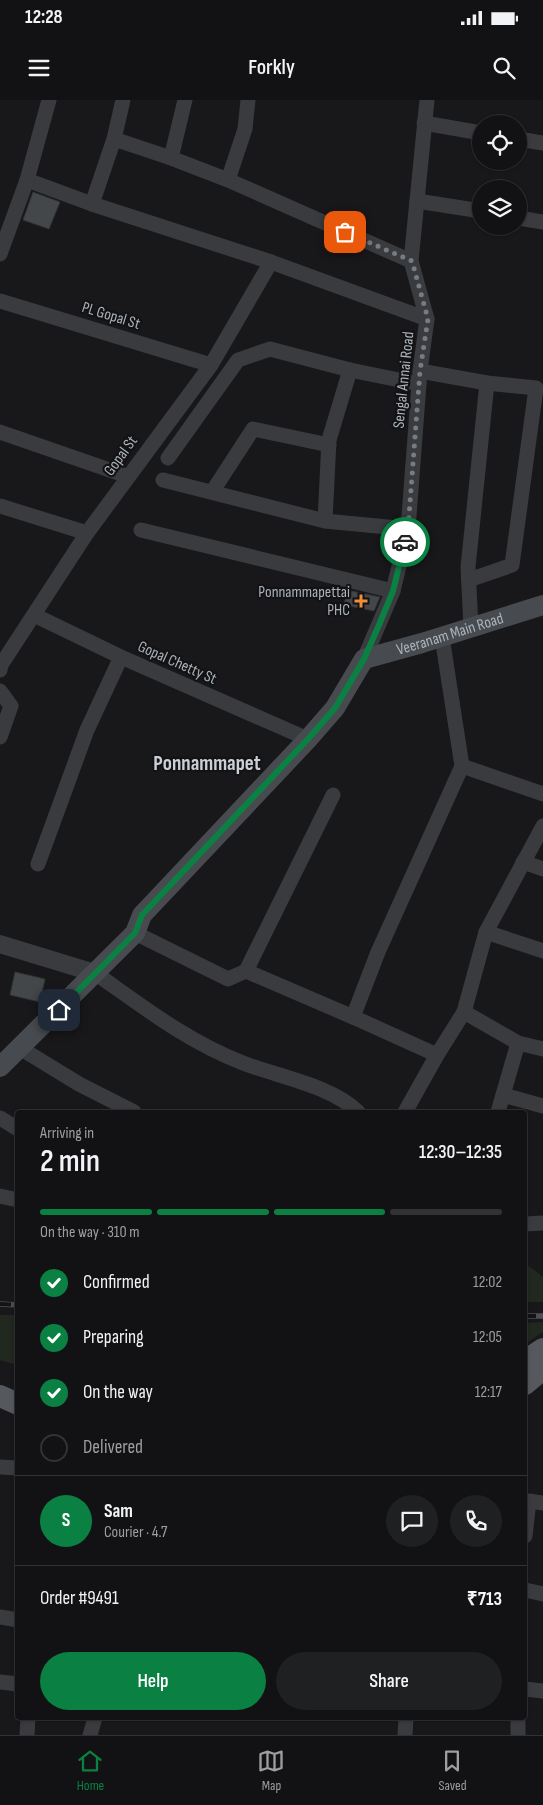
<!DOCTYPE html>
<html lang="en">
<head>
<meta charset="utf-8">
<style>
  body { margin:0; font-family:"Sofia Sans Condensed",sans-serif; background:#1f2022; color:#f1f3f6; height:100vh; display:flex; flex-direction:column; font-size:19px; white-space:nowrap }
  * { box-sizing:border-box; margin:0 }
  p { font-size:16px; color:#9c9ea0 }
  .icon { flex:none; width:28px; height:28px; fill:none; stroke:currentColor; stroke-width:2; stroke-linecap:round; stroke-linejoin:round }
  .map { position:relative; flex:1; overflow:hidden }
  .side { position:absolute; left:15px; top:1010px; width:512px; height:610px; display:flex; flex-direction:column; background:#121214; border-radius:5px; box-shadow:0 1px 4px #0004,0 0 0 1px #313234 }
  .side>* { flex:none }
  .fabs { position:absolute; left:472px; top:15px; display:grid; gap:10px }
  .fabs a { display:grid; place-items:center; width:55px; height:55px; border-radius:50%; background:#121214; box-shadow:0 1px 4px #0004,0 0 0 1px #313234; font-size:25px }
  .pin { position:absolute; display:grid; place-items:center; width:42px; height:42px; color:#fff; margin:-21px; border-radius:10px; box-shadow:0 2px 8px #0006 }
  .courier { position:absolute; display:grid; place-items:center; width:50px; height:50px; margin:-25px; border:4px solid #0b8043; border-radius:50%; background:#fff; color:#222; box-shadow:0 1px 6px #0007 }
  .overview em { font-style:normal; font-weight:600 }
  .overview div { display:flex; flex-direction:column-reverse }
  .overview { display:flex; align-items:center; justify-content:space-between; height:85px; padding:0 25px }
  h1 { font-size:32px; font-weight:600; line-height:38px }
  .bar { display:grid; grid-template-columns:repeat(4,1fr); gap:8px 5px; align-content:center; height:60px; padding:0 25px }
  .bar i { height:6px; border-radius:4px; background:#313234 }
  .bar .current { background:#0b8043 }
  .bar p { grid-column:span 4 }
  .line { display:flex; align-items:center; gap:12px; padding:0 25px; border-top:1px solid #313234 }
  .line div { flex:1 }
  .round { display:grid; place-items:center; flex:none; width:52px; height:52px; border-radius:26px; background:#1f2022 }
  ol { padding:0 25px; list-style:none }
  li { display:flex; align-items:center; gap:15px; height:55px }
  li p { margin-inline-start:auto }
  li .icon { padding:5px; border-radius:50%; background:#0b8043; color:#fff; stroke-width:4 }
  li:last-child { color:#9c9ea0 }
  li i { width:28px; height:28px; border:2px solid #313234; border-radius:50% }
  .action { display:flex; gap:10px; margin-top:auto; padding:10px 25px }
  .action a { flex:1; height:58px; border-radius:30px; background:#0b8043; color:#fff; font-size:20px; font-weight:600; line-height:58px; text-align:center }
  .action a+a { background:#1f2022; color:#f1f3f6 }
  .status { display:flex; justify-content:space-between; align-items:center; height:35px; padding:0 25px; background:#121214; direction:ltr }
  .status svg { height:14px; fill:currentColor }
  header { display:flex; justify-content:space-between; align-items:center; height:65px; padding:0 25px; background:#121214; font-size:22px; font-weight:600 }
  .menu { display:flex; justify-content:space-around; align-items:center; height:70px; border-top:1px solid #313234; background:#121214; font-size:14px; color:#9c9ea0 }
  .menu a { display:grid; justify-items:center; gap:2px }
  .menu .current { color:#0b8043 }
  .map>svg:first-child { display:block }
</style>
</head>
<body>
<div class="status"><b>12:28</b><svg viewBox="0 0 49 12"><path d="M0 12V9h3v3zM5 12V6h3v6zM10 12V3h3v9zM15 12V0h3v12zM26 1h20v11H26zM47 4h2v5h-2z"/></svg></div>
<header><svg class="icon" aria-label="menu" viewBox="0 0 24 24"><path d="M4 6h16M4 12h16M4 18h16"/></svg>Forkly<svg class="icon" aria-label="search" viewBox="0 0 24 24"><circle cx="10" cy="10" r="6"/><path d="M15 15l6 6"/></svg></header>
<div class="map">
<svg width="543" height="1635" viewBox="0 0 543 1635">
  <rect width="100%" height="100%" fill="#18181a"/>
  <g fill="#202820">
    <path d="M525 1163 543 1177V1202H525Z"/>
    <path d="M0 1215H17V1265L0 1260Z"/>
    <path d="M543 1222V1232L525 1244V1223Z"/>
  </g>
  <g fill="#44474a" stroke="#323336">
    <path d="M33 92 60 102 49 129 23 120Z"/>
    <path d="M347 490 380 497 374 511 344 505Z"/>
    <path d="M15 872 45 879 40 902 10 895Z"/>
  </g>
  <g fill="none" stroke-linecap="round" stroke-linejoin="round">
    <g stroke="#393b3f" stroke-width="15">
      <path d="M185 0 171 58 228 80 411 161"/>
      <path d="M424 23 481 33"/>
      <path d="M114 39 171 58"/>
      <path d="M519 39 543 43"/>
      <path d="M27 80 92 104 271 162 427 219"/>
      <path d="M228 80 245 29 248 0"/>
      <path d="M417 101 481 111"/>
      <path d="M92 104 114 39 123 0"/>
      <path d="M519 118 543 122"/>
      <path d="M0 154 27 80 49 0"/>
      <path d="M0 201 211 265"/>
      <path d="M420 271 487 283 536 288 512 465 469 480"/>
      <path d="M0 332 127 376"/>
      <path d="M168 358 238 260 270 249 350 270 419 284"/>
      <path d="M163 380 325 421 408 429"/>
      <path d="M212 392 253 329 329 345"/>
      <path d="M0 406 87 433"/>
      <path d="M325 421 329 340 350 270"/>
      <path d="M141 430 393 491"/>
      <path d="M34 515 121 557 308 639"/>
      <path d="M471 528 468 467 487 283"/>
      <path d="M442 537 462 666 543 694"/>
      <path d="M364 559 393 491 408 429 420 271 427 219 411 161 427 0"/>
      <path d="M0 570 1 565 87 433 211 265 271 162"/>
      <path d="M0 591 11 606 0 637"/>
      <path d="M523 762 543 769"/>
      <path d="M38 764 87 630 121 557"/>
      <path d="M486 832 543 851"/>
      <path d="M135 833 228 879 246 871 333 695"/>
      <path d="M246 871 353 917 378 852 462 666"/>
      <path d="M95 873C142 906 188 942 243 963 279 977 330 985 358 1012"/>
      <path d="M464 912 486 832 543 726"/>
      <path d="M353 917 437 955 464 912 518 943 543 949"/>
      <path d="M20 948 79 984 134 1012"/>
      <path d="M503 995 543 1006"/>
      <path d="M405 1012 437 955"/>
      <path d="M498 1012 518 943"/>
      <path d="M0 1018 18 1029"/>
      <path d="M0 1096 18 1100"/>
      <path d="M525 1124 543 1123"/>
      <path d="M0 1367 18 1368"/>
      <path d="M525 1436 529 1401 543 1403"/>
      <path d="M525 1490 543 1494"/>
      <path d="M0 1517 18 1520"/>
      <path d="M0 1582 18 1584"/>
      <path d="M525 1589 543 1591"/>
      <path d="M27 1635 28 1618"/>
      <path d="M90 1635 95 1618"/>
      <path d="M405 1635 406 1618"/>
      <path d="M518 1635V1618"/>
    </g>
    <path stroke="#393b3f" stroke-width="18" d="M0 844 95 873"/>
    <path stroke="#474b4f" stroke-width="20" id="s1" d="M0 967 135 833 142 815 308 639 335 608 364 559 422 543 543 505"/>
    <g stroke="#55595e" stroke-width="22">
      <path d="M525 1261 543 1249"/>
      <path d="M525 1284 543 1269"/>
      <path d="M0 1296 18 1304"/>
    </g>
    <g stroke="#4c5054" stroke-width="5.5">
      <g id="rail">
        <path d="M0 1204 18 1205"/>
        <path d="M525 1216H543"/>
      </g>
    </g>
    <use href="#rail" stroke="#131315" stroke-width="4" stroke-dasharray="11" stroke-linecap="butt"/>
  </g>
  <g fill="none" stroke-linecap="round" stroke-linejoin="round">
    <path stroke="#777c82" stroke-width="5" stroke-dasharray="0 9" d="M345 132 412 161 428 219 420 271 408 429 405 442"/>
    <path stroke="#0b8043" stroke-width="6" d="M59 910 135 833 142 815 308 639 335 608 364 559 379 525 393 491 405 442"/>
  </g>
  <path fill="#f18f39" stroke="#131315" stroke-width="2" d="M358.5 493.5h5v5h5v5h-5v5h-5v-5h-5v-5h5z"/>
  <g text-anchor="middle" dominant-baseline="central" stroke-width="4.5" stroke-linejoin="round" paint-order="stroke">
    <g font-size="16" fill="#aab2ba" stroke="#131315">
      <text transform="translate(111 216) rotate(17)">PL Gopal St</text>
      <text transform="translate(404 280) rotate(-84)">Sengal Annai Road</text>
      <text transform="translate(121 356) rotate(-54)">Gopal St</text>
      <text stroke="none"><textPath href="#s1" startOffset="639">Veeranam Main Road</textPath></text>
      <text transform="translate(177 563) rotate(24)">Gopal Chetty St</text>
    </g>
    <g font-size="16" fill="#aab2ba" stroke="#131315" text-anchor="end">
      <text x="350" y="492">Ponnammapettai<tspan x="350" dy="18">PHC</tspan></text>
    </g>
    <g font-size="21" font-weight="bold" fill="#cbd0d6" stroke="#131315">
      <text x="207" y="663">Ponnammapet</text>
    </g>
  </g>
</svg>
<div class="fabs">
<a><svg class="icon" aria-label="locate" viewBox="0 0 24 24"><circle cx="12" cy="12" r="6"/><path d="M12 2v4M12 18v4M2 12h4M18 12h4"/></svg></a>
<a><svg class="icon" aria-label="layers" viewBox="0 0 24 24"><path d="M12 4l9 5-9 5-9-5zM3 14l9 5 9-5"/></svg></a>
</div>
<div class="pin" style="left:345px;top:132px;background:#ea580c"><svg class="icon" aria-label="bag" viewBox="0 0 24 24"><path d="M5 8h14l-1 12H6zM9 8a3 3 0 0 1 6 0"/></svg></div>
<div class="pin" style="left:59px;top:910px;background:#1f2937"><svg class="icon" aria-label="home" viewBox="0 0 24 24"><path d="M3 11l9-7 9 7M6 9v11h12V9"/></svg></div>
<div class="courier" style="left:405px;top:442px"><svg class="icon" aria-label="car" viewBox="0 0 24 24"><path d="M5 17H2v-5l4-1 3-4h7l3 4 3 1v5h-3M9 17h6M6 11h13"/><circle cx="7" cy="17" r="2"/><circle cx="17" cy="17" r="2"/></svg></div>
<section class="side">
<div class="overview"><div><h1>2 min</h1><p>Arriving in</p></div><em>12:30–12:35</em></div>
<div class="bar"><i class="current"></i><i class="current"></i><i class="current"></i><i></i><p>On the way · 310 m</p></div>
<ol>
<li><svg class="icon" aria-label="check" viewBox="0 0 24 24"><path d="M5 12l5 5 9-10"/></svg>Confirmed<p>12:02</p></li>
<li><svg class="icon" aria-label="check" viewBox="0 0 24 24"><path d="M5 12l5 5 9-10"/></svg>Preparing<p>12:05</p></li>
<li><svg class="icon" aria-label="check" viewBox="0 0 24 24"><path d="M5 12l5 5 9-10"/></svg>On the way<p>12:17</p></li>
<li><i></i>Delivered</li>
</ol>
<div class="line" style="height:90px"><b class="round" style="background:#0b8043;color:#fff">S</b><div><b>Sam</b><p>Courier · 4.7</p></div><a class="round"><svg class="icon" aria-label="chat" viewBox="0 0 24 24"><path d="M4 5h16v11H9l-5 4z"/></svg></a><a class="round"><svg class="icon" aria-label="phone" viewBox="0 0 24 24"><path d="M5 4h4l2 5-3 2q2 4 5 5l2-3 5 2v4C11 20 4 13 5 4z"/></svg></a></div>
<div class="line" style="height:65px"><div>Order #9491</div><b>₹713</b></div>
<div class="action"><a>Help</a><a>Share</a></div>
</section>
</div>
<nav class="menu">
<a class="current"><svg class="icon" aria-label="home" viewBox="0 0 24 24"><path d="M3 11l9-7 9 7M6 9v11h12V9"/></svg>Home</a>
<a><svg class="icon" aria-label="map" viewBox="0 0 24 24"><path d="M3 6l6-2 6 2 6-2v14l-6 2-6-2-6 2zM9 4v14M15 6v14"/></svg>Map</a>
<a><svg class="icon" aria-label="saved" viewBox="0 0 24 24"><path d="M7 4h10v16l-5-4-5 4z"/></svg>Saved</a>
</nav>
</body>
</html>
